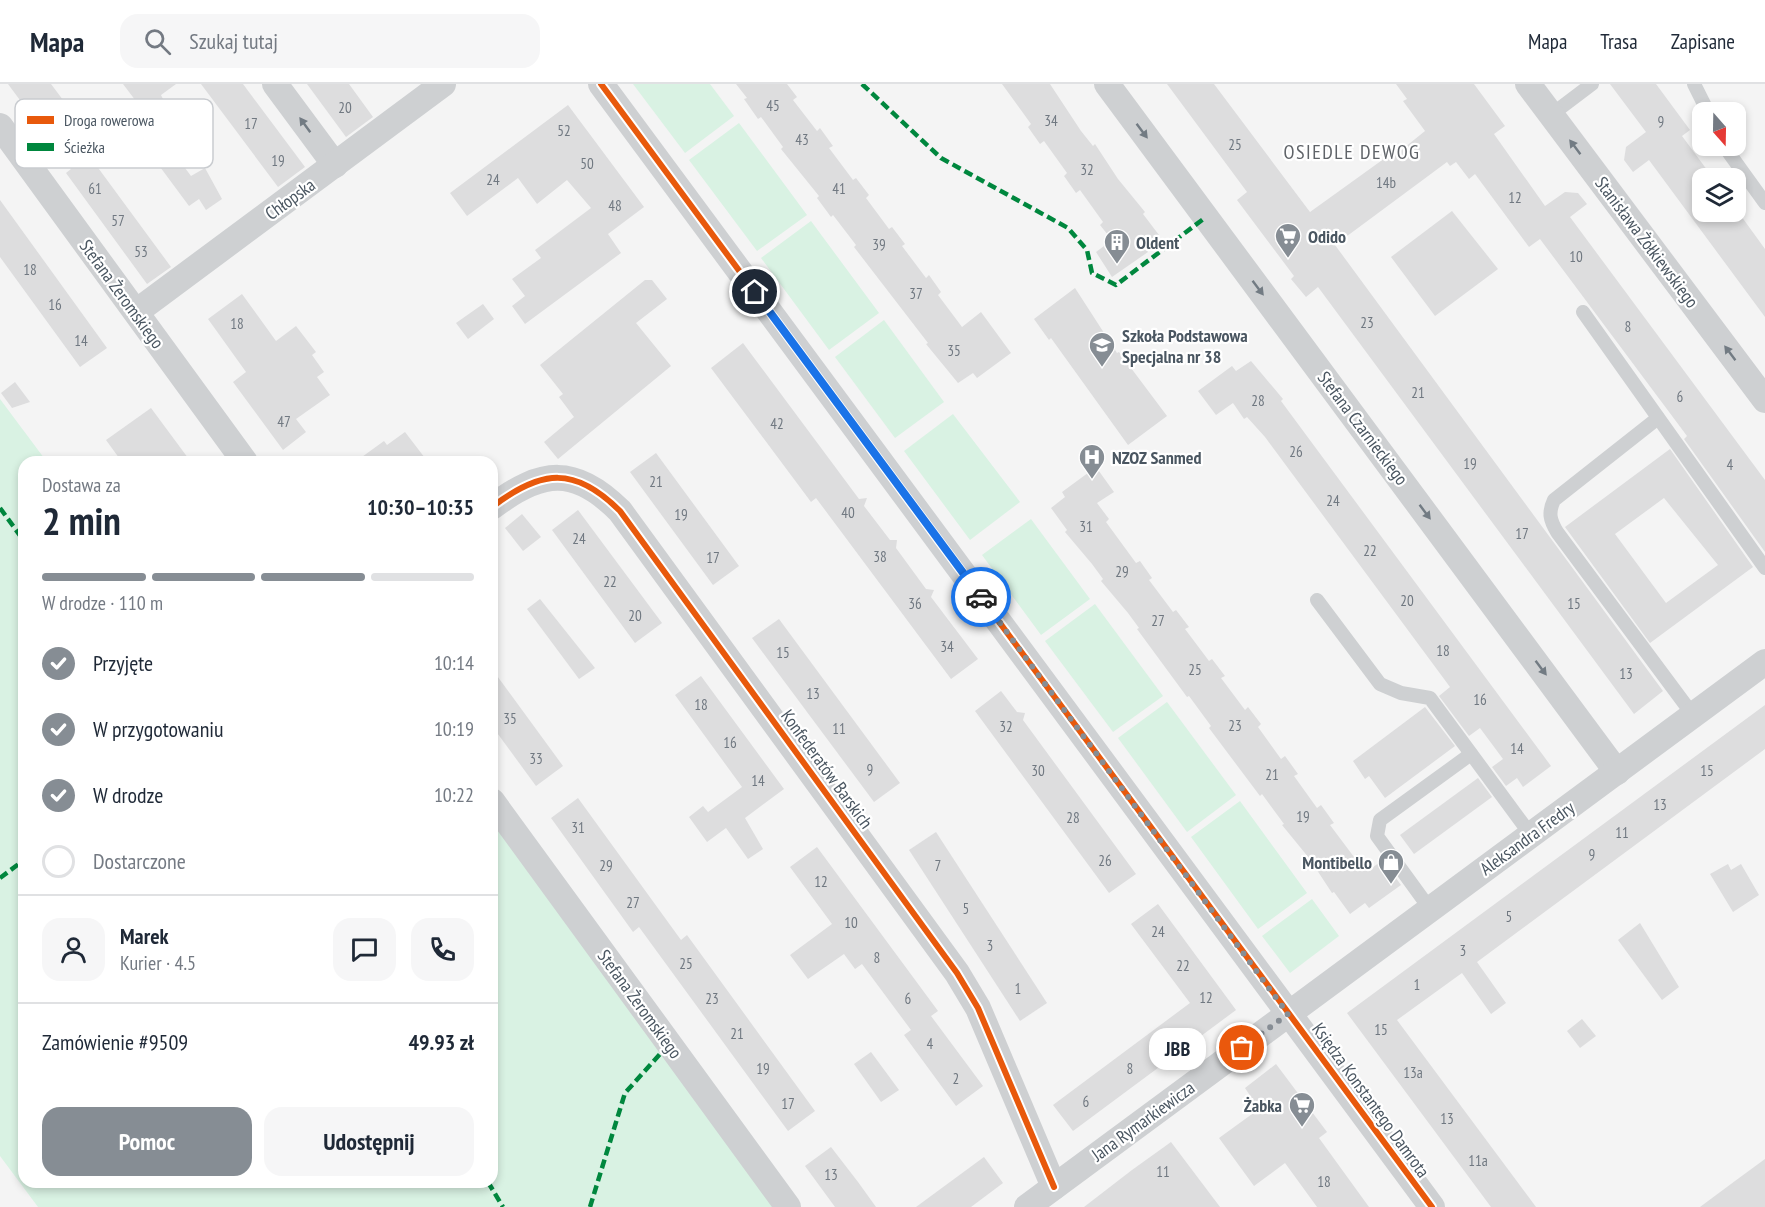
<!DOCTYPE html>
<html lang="pl">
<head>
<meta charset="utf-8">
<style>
  body { margin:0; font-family:"PT Sans Narrow",sans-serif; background:#f6f6f7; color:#1f2937; height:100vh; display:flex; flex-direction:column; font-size:22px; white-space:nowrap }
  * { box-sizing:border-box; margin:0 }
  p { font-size:20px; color:#747a83 }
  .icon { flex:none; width:33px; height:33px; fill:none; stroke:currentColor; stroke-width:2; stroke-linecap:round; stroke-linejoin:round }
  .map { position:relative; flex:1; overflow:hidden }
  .details { position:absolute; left:18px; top:372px; width:480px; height:732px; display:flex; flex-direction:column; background:#fff; border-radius:18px; box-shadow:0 3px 9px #0003 }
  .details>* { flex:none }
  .needle { width:39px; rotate:160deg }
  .controls { position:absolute; left:1692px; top:18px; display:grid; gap:12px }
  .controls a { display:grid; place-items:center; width:54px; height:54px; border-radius:12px; background:#fff; box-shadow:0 3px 9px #0003; font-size:30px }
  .pin { position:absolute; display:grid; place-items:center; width:51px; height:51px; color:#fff; margin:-26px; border:3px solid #fff; border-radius:50%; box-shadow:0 2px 6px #0007 }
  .courier { position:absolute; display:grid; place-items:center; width:60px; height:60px; margin:-30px; border:4px solid #1a73e8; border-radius:50%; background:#fff; color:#222; box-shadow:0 2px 8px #0007 }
  .bubble { position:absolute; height:42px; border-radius:18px; background:#fff; box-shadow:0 3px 9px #0003; font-size:20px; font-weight:600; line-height:42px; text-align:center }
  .head em { font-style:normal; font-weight:600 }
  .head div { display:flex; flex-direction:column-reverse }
  .head { display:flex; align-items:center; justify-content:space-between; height:102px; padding:0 24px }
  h1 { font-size:39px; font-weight:600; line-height:45px }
  .bar { display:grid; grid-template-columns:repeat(4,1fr); gap:9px 6px; align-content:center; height:72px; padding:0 24px }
  .bar i { height:8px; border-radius:4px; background:#e0e1e3 }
  .bar .active { background:#868d94 }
  .bar p { grid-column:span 4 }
  .line { display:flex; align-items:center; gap:15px; padding:0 24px; border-top:2px solid #e0e1e3 }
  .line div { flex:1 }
  .round { display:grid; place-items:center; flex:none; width:63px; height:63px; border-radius:18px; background:#f6f6f7 }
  ol { padding:0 24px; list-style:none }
  li { display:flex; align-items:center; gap:18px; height:66px }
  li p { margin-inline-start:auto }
  li .icon { padding:6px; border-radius:50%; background:#868d94; color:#fff; stroke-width:4 }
  li:last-child { color:#747a83 }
  li i { width:33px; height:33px; border:3px solid #e0e1e3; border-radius:50% }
  .primary-button { display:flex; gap:12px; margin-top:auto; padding:12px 24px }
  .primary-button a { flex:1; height:69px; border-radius:18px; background:#868d94; color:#fff; font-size:24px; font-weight:600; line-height:69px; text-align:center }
  .primary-button a+a { background:#f6f6f7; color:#1f2937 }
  header { display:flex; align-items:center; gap:36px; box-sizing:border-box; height:84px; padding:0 30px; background:#fff; border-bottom:2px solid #e0e1e3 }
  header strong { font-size:28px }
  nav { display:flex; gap:33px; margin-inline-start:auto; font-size:21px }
  .search { width:420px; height:54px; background:#f6f6f7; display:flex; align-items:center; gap:15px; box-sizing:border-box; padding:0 21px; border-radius:18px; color:#747a83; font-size:22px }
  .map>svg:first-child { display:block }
</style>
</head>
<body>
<header>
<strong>Mapa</strong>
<div class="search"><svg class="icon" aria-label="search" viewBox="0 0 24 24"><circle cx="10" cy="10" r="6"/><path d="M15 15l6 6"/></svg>Szukaj tutaj</div>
<nav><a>Mapa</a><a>Trasa</a><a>Zapisane</a></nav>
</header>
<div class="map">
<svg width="1765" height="1123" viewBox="0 0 1765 1123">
  <rect width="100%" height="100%" fill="#f4f4f4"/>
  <g fill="#d9f2e3">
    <path d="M633 0H710L734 32 685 69Z"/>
    <path d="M739 39 807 131 757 167 689 76Z"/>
    <path d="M811 137 879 229 829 266 761 174Z"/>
    <path d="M884 236 944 318 895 354 835 273Z"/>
    <path d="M0 315 47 378H24V1098H492V733L779 1123H38L0 1072Z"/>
    <path d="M953 330 1020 418 970 456 904 367Z"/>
    <path d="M1031 435 1090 515 1041 551 982 471Z"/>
    <path d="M1095 520 1163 612 1113 648 1045 557Z"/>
    <path d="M1167 618 1236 711 1187 748 1118 654Z"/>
    <path d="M1240 717 1307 809 1258 845 1191 753Z"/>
    <path d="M1312 815 1339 852 1290 889 1262 852Z"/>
  </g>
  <g fill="#ddddde" fill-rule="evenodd">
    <path d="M8 0H51L81 40 71 47 171 183 147 200 66 89 71 85Z"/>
    <path d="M123 0H176L161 11 163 15 145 29Z"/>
    <path d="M201 0H243L305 83 278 103Z"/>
    <path d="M307 0H349L373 33 346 53Z"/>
    <path d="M736 0H787L797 13 793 16 817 47 820 44 833 62 829 64 853 96 856 94 869 111 866 114 889 145 892 143 905 160 902 162 926 194 929 191 941 208 938 211 962 243 981 228 1011 269 977 294 973 289 958 299 926 260 928 259 854 163 856 161 833 131 831 133 817 114 819 112 781 65 783 63 761 33 758 35 744 15 747 14Z"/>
    <path d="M1002 0H1050L1081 47 1093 62 1095 60 1118 95 1145 128 1143 130 1159 151 1144 162 1148 168 1112 193 1096 168 1112 156 1100 141 1103 138 1080 106 1076 109 1064 92 1067 89 1044 57 1040 60 1028 43 1031 40Z"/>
    <path d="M1167 0H1214L1310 128 1392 69 1394 72 1425 47 1403 17 1407 15 1396 0H1474L1505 42 1494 50 1545 122 1565 108 1578 109 1587 120 1570 133 1765 396V468L1684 355 1687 352 1540 155 1529 163 1475 90 1469 95 1456 78 1450 82 1447 78 1335 161 1663 607 1634 630 1318 203 1306 213 1291 195 1294 192 1237 116 1247 108Z"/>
    <path d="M1610 0H1656L1690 46 1682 52 1713 94H1702V128H1736V125L1765 165V233L1649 76 1633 88 1624 76 1626 63 1646 48Z"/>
    <path d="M568 21 644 123 608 150 621 169 525 240 512 222 525 212 512 195 541 174 535 166 591 124 567 96 537 120 518 94 467 132 450 109Z"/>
    <path d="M144 29 191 92 205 84 222 115 206 126 199 115 189 122 129 41Z"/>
    <path d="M0 116 107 264 80 283 0 173Z"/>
    <path d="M1452 127 1498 185 1435 232 1391 173Z"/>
    <path d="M645 196H652L667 215 636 239 671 282 558 375 544 358 574 333 559 313 563 310 540 281Z"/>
    <path d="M1075 204 1117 269 1119 268 1167 332 1128 361 1051 254 1049 256 1034 235Z"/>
    <path d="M242 210 276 257 296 242 316 268 312 271 324 288 317 293 330 311 296 335 306 348 283 366 233 298 246 288 208 235Z"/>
    <path d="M483 220 494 235 468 255 456 239Z"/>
    <path d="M743 259 859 415 867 414 864 422 890 456H897L896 464 926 505 934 506 931 513 978 575 951 595 816 414 811 418 711 284Z"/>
    <path d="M1251 277 1283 315 1281 317 1551 682 1523 703 1517 694 1506 702 1492 683 1503 675 1480 644 1469 652 1439 612 1450 603 1265 353 1247 333 1244 335 1233 319 1216 331 1198 307 1232 282 1236 287Z"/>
    <path d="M15 298 30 318 12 324 1 309Z"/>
    <path d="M151 324 191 378H122L106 356Z"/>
    <path d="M405 348 428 378H355L384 357 387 361Z"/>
    <path d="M1670 365 1753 483 1650 559 1565 443ZM1664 414 1718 481 1666 519 1615 450Z"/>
    <path d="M656 369 739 482 713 501 630 388Z"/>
    <path d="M1096 383 1114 408 1097 419 1109 435 1106 438 1136 479 1140 477 1152 494 1149 496 1173 528 1176 526 1189 543 1185 545 1209 577 1212 575 1225 592 1221 594 1245 626 1248 623 1261 640 1258 643 1281 675 1285 672 1298 690 1294 692 1317 724 1321 721 1334 739 1330 741 1354 773 1357 770 1369 786 1383 776 1401 801 1369 824 1365 819 1350 830 1334 808 1332 809 1309 774 1282 741 1284 740 1262 710 1260 712 1209 644 1211 642 1189 612 1187 613 1137 545 1139 544 1128 529 1101 497 1103 495 1092 480 1065 448 1067 446 1051 424 1065 413 1062 408Z"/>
    <path d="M578 426 662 539 635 559 552 446Z"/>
    <path d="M522 430 541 453 523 467 505 444Z"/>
    <path d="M540 515 595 584 579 595 527 525Z"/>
    <path d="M779 535 900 699 874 718 752 554Z"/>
    <path d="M492 585 563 682 536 702 492 642Z"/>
    <path d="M701 592 784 705 745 734 763 765 748 775 726 744 707 758 689 733 703 722 708 728 742 703 675 611Z"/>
    <path d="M1001 607 1017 628 1025 629 1023 636 1136 790 1109 809 975 627Z"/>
    <path d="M1765 621V665L1477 878 1506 919 1491 930 1462 889 1397 936 1536 1123H1491L1347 929Z"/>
    <path d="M1425 623 1455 662 1385 714 1369 692 1365 695 1353 677Z"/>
    <path d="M1478 694 1492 713 1414 770 1400 751Z"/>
    <path d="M578 714 681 856 687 851 815 1027 788 1047 639 843 633 848 551 734Z"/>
    <path d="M936 748 1047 919 1020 937 909 766Z"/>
    <path d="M817 763 938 927 931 932 983 1002 956 1022 904 951 911 946 862 880 855 885 844 870 808 895 790 871 832 840 790 783Z"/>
    <path d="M1728 780 1731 786 1741 780 1759 811 1733 828 1710 790Z"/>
    <path d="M1158 820 1236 926 1073 1047 1053 1021 1190 919 1131 840Z"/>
    <path d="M1640 839 1679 903 1662 916 1618 856Z"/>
    <path d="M1582 935 1596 952 1580 964 1567 947Z"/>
    <path d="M871 968 899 1006 881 1018 854 980Z"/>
    <path d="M1276 980 1327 1048 1319 1054 1369 1123H1317L1285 1079 1254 1102 1219 1054 1259 1025 1245 1004Z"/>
    <path d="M1171 1058 1220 1123H1084L1132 1086Z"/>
    <path d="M831 1063 858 1098 876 1123H835L805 1082Z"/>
    <path d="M984 1073 1003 1099 971 1123H916Z"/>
    <path d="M1765 1075V1123H1700L1735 1097Z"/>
  </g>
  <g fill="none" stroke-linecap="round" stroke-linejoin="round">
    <g stroke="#ced0d2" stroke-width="14">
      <path d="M1694 0 1708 28"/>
      <path d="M1551 31 1592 0"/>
      <path d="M1724 62 1765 119"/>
      <path d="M1583 228 1765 484"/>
      <path d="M1658 334 1554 416C1548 429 1550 436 1557 448L1693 631"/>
      <path d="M1317 516 1380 600 1401 609 1430 614 1531 751"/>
      <path d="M1430 825 1377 752 1380 736 1471 670"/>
    </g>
    <g stroke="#ced0d2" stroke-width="26">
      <path d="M275 0 335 81"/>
      <path d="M601 0 1432 1123"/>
      <path d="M1107 0 1617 688"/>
      <path d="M1528 0 1765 316"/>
      <path d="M0 42 245 378"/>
      <path d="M136 228 443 0"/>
      <path d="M492 423C542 385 575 382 620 427L957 889 978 924 1054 1103"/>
      <path d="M492 717 788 1123"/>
      <path d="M1027 1123 1765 578"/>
    </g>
    <g stroke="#00873e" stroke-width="4.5" stroke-dasharray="9 4.5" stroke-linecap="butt">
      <path d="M862 0 941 74 1068 144 1087 166 1092 189 1116 201 1206 133"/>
      <path d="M0 424 24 457"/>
      <path d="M0 794 24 776"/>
      <path d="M488 1098 503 1123"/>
      <path d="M590 1123 625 1009 669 960"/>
    </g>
    <g stroke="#fff" stroke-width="10">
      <g id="cycleway">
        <path d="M601 0 1432 1123"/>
        <path d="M492 423C542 385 575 382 620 427L957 889 978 924 1054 1103"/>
      </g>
    </g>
    <use href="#cycleway" stroke="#e8590c" stroke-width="6"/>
  </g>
  <defs><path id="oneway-solid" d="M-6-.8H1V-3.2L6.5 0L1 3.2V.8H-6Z" transform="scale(1.5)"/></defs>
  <g fill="#727b83">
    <use href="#oneway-solid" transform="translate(305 41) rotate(-126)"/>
    <use href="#oneway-solid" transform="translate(1142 47) rotate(53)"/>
    <use href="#oneway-solid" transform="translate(1575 63) rotate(-127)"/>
    <use href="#oneway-solid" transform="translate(1258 204) rotate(53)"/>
    <use href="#oneway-solid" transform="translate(1730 269) rotate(-127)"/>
    <use href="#oneway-solid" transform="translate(1425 428) rotate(53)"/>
    <use href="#oneway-solid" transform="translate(1541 584) rotate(53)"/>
  </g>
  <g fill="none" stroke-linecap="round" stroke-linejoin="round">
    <path stroke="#868d94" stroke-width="6" stroke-dasharray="0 10.8" d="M981 513 1288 930 1242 964"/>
    <path stroke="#1a73e8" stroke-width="8" d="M755 208 981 513"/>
  </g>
  <defs>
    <g id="supermarket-pin" transform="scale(1.35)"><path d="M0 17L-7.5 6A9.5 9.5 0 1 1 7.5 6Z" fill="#868d94" stroke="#fff"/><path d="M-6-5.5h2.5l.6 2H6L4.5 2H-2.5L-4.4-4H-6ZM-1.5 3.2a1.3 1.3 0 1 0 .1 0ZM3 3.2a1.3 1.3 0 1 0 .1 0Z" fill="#fff"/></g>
    <g id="building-pin" transform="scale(1.35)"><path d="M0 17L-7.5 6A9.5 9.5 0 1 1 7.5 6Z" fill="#868d94" stroke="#fff"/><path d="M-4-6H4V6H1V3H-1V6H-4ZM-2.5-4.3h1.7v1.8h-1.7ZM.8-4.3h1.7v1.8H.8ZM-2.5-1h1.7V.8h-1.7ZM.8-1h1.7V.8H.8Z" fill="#fff"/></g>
    <g id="school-pin" transform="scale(1.35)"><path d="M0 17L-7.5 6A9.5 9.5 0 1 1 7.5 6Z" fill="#868d94" stroke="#fff"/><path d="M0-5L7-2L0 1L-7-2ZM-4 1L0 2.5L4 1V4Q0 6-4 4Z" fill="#fff"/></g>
    <g id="hospital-pin" transform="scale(1.35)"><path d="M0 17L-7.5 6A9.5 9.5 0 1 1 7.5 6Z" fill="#868d94" stroke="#fff"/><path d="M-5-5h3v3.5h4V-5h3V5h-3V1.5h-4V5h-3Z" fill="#fff"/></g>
    <g id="shop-pin" transform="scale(1.35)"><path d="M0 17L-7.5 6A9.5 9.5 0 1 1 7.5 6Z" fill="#868d94" stroke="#fff"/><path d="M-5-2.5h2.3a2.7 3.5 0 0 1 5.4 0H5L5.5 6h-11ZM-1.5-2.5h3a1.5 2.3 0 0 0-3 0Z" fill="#fff"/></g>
  </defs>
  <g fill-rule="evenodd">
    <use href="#supermarket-pin" x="1288" y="152"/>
    <use href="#building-pin" x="1117" y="158"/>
    <use href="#school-pin" x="1102" y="261"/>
    <use href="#hospital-pin" x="1092" y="373"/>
    <use href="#shop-pin" x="1391" y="778"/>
    <use href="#supermarket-pin" x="1302" y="1021"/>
  </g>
  <g text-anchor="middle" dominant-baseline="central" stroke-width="4.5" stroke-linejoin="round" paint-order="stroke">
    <g font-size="15" fill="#707881">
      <text x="773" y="21">45</text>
      <text x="345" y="23">20</text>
      <text x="1051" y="36">34</text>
      <text x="1661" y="37">9</text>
      <text x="251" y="39">17</text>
      <text x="564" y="46">52</text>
      <text x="802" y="55">43</text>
      <text x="1235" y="60">25</text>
      <text x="278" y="76">19</text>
      <text x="587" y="79">50</text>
      <text x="1087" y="85">32</text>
      <text x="493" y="95">24</text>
      <text x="1386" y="98">14b</text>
      <text x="95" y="104">61</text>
      <text x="839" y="104">41</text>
      <text x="1515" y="113">12</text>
      <text x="615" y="121">48</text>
      <text x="118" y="136">57</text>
      <text x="879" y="160">39</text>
      <text x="141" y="167">53</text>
      <text x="1576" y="172">10</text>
      <text x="30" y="185">18</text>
      <text x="916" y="209">37</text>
      <text x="55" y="220">16</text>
      <text x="1367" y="238">23</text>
      <text x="237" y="239">18</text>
      <text x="1628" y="242">8</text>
      <text x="81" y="256">14</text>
      <text x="954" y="266">35</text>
      <text x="1418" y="308">21</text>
      <text x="1680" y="312">6</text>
      <text x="1258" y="316">28</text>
      <text x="284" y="337">47</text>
      <text x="777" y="339">42</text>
      <text x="1296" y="367">26</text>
      <text x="1470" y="379">19</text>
      <text x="1730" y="380">4</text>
      <text x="656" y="397">21</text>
      <text x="1333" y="416">24</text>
      <text x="848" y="428">40</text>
      <text x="681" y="430">19</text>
      <text x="1086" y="442">31</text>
      <text x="1522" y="449">17</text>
      <text x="579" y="454">24</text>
      <text x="1370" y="466">22</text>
      <text x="880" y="472">38</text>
      <text x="713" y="473">17</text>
      <text x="1122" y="487">29</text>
      <text x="610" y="497">22</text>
      <text x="1407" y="516">20</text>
      <text x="915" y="519">36</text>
      <text x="1574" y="519">15</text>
      <text x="635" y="531">20</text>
      <text x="1158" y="536">27</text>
      <text x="947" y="562">34</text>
      <text x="1443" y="566">18</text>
      <text x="783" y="568">15</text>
      <text x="1195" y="585">25</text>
      <text x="1626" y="589">13</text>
      <text x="813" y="609">13</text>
      <text x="1480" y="615">16</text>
      <text x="701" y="620">18</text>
      <text x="510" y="634">35</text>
      <text x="1235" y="641">23</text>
      <text x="1006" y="642">32</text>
      <text x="839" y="644">11</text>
      <text x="730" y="658">16</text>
      <text x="1517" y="664">14</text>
      <text x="536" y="674">33</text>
      <text x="870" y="685">9</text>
      <text x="1038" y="686">30</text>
      <text x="1707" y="686">15</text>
      <text x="1272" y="690">21</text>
      <text x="758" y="696">14</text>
      <text x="1660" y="720">13</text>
      <text x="1303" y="732">19</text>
      <text x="1073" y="733">28</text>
      <text x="578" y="743">31</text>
      <text x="1622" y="748">11</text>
      <text x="1592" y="770">9</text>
      <text x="1105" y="776">26</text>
      <text x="606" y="781">29</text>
      <text x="938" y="781">7</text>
      <text x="821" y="797">12</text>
      <text x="633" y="818">27</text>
      <text x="966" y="824">5</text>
      <text x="1509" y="832">5</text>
      <text x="851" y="838">10</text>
      <text x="1158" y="847">24</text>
      <text x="990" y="861">3</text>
      <text x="1463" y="866">3</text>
      <text x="877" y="873">8</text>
      <text x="686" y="879">25</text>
      <text x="1183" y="881">22</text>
      <text x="1417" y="900">1</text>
      <text x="1018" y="904">1</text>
      <text x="1206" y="913">12</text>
      <text x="712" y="914">23</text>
      <text x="908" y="914">6</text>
      <text x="1381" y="945">15</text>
      <text x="737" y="949">21</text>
      <text x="930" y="959">4</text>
      <text x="763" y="984">19</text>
      <text x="1130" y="984">8</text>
      <text x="1413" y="988">13a</text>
      <text x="956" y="994">2</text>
      <text x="1086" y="1017">6</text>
      <text x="788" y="1019">17</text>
      <text x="1447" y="1034">13</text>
      <text x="1478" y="1076">11a</text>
      <text x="1163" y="1087">11</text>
      <text x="831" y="1090">13</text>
      <text x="1324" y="1097">18</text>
    </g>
    <g font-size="18" fill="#4a5661" stroke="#fff">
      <text transform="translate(290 115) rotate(-36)">Chłopska</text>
      <text transform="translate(1647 158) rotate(53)">Stanisława Żółkiewskiego</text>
      <text transform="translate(122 210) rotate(54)">Stefana Żeromskiego</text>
      <text transform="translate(1363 344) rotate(53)">Stefana Czarnieckiego</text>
      <text transform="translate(827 685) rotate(54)">Konfederatów Barskich</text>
      <text transform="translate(1527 754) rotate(-36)">Aleksandra Fredry</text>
      <text transform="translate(640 920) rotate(54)">Stefana Żeromskiego</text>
      <text transform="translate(1371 1016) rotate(54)">Księdza Konstantego Damrota</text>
      <text transform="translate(1143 1037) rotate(-36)">Jana Rymarkiewicza</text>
    </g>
    <g font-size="18" font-weight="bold" fill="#4a5661" stroke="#fff" text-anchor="start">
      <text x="1308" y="152">Odido</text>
      <text x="1136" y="158">Oldent</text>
      <text x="1122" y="251">Szkoła Podstawowa<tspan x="1122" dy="21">Specjalna nr 38</tspan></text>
      <text x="1112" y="373">NZOZ Sanmed</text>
      <text x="1372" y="778" text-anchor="end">Montibello</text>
      <text x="1282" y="1021" text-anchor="end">Żabka</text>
    </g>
    <g font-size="20" letter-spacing="1.5" fill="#5f6368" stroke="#fff">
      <text x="1352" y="68">OSIEDLE DEWOG</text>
    </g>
  </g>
  <rect x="15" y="15" width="198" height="69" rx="9" fill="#fff" stroke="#c9ccd0" stroke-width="1.5"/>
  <rect x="27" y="32" width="27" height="8" fill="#e8590c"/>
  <rect x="27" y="59" width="27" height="8" fill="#00873e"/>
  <g font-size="16" fill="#4a5661">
    <text x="64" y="42">Droga rowerowa</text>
    <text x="64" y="69">Ścieżka</text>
  </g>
</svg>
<div class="controls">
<a><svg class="needle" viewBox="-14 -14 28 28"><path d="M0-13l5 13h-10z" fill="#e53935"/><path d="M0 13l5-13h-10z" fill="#747a83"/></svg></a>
<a><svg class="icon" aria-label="layers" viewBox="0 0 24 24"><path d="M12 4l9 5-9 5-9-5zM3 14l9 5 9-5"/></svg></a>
</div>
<div class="pin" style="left:1242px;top:964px;background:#ea580c"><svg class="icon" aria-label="bag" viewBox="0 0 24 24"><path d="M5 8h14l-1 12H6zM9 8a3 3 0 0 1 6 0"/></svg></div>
<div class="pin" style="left:755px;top:208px;background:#1f2937"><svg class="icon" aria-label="home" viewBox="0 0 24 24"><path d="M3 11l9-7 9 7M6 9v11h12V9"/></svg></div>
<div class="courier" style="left:981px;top:513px"><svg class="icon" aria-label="car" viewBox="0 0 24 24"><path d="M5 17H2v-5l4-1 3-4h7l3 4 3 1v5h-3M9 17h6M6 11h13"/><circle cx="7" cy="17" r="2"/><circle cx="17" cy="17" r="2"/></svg></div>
<div class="bubble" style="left:1149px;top:944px;width:57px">JBB</div>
<section class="details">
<div class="head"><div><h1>2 min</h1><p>Dostawa za</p></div><em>10:30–10:35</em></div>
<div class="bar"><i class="active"></i><i class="active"></i><i class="active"></i><i></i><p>W drodze · 110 m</p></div>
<ol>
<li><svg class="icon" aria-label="check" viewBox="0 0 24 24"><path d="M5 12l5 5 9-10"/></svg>Przyjęte<p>10:14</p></li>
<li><svg class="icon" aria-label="check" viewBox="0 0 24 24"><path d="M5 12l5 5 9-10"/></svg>W przygotowaniu<p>10:19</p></li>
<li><svg class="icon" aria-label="check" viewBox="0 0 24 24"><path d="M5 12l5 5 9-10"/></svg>W drodze<p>10:22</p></li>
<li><i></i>Dostarczone</li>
</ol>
<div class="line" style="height:108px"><a class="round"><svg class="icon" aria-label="person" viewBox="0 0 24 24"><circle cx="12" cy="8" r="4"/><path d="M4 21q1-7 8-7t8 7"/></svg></a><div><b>Marek</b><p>Kurier · 4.5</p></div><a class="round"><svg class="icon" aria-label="chat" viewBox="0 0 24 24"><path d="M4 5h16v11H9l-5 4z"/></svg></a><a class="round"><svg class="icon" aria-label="phone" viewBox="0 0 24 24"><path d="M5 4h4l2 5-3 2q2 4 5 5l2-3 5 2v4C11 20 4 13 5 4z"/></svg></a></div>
<div class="line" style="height:78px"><div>Zamówienie #9509</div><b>49.93 zł</b></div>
<div class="primary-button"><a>Pomoc</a><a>Udostępnij</a></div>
</section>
</div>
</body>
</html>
